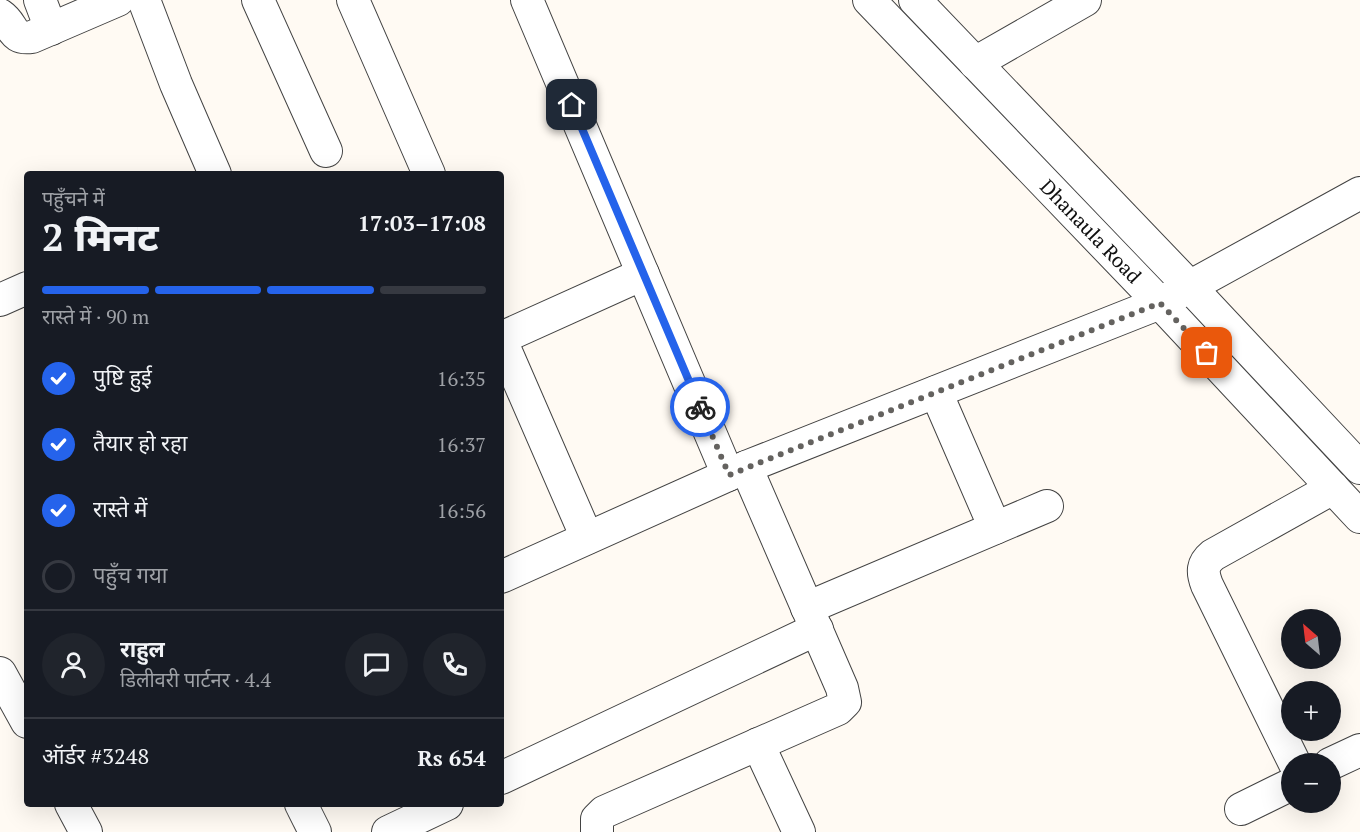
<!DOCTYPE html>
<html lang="hi">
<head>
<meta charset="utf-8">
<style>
  body { margin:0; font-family:"PT Serif","Noto Sans Devanagari",serif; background:#20242c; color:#f1f3f6; height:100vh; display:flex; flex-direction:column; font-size:22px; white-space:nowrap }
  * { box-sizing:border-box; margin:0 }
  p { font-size:20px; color:#9ea1a6 }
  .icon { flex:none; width:33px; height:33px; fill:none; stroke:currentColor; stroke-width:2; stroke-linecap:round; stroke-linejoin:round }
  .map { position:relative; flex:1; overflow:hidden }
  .details { position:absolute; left:24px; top:171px; width:480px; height:636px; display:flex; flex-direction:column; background:#171b24; border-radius:6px; box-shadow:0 6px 24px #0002 }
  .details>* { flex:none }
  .needle { width:39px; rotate:332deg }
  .tools { position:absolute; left:1281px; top:609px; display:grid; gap:12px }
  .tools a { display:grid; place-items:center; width:60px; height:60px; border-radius:50%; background:#171b24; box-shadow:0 6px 24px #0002; font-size:30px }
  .pin { position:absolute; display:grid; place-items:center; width:51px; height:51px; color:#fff; margin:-26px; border-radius:12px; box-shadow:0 3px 9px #0006 }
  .courier { position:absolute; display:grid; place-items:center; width:60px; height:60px; margin:-30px; border:4px solid #2563eb; border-radius:50%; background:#fff; color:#222; box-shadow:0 2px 8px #0007 }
  .head em { font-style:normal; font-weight:800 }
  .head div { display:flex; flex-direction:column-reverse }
  .head { display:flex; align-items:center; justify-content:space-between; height:102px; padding:0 18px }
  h1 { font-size:39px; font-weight:800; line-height:45px }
  .bar { display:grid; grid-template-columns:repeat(4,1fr); gap:9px 6px; align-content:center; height:72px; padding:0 18px }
  .bar i { height:8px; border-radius:4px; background:#363941 }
  .bar .active { background:#2563eb }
  .bar p { grid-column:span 4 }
  .line { display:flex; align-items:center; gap:15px; padding:0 18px; border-top:2px solid #363941 }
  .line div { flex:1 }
  .round { display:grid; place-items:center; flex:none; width:63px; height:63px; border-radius:32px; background:#20242c }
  ol { padding:0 18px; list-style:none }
  li { display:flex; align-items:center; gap:18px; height:66px }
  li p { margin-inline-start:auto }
  li .icon { padding:6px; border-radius:50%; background:#2563eb; color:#fff; stroke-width:4 }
  li:last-child { color:#9ea1a6 }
  li i { width:33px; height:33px; border:3px solid #363941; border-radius:50% }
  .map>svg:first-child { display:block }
</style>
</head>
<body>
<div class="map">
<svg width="1360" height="832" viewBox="0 0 1360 832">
  <rect width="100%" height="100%" fill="#fffaf3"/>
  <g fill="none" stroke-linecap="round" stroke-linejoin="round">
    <g stroke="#434343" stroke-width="34">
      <g id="minor">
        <path d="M40 0 51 29"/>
        <path d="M144 0 176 84 215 174"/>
        <path d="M258 0 326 151"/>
        <path d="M353 0 429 174"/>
        <path d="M527 0 728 475"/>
        <path d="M869 0 1160 303 1360 517"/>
        <path d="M915 0 1191 288 1360 468"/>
        <path d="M0 15C15 25 10 40 32 37L118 0"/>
        <path d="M975 63 1085 0"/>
        <path d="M0 300 27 288"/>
        <path d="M501 338 643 274"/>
        <path d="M501 340 587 538"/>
        <path d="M936 392 995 528"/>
        <path d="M501 577 746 467 1160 303 1360 193"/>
        <path d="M807 608 1047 506"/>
        <path d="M0 673 27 722"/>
        <path d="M758 744 799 832"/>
        <path d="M1295 764 1207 585C1202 572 1202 564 1213 555L1333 488"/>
        <path d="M1330 764 1360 750"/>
        <path d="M501 778 817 629"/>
        <path d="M71 804 86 832"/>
        <path d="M301 804 315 832"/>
        <path d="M1241 809 1292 784"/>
        <path d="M388 832 447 804"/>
        <path d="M597 832V819L604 812 838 709 845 702 842 688 746 467"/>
      </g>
    </g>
    <use href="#minor" stroke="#fff" stroke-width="32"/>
  </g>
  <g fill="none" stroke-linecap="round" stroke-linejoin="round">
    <path stroke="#64625f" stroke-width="6" stroke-dasharray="0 10.8" d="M700 407 729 475 1160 303 1207 353"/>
    <path stroke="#2563eb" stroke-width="8" d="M572 105 700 407"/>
  </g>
  <g text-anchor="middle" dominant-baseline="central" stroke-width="6" stroke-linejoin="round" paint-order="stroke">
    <g font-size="20" fill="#101010" stroke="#fff">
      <text transform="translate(1091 231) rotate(46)">Dhanaula Road</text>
    </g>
  </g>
</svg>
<div class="tools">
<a><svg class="needle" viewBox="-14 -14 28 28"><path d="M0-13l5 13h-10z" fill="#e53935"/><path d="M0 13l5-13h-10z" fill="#9ea1a6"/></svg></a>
<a>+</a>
<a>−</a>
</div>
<div class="pin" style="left:1207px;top:353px;background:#ea580c"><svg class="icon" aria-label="bag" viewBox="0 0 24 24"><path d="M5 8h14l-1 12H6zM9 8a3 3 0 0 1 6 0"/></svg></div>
<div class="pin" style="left:572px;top:105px;background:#1f2937"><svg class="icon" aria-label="home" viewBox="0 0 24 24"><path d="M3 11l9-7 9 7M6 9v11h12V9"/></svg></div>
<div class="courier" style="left:700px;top:407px"><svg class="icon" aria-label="bike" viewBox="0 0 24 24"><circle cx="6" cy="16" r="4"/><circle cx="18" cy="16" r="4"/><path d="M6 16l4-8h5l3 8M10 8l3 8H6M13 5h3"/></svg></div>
<section class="details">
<div class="head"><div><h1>2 मिनट</h1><p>पहुँचने में</p></div><em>17:03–17:08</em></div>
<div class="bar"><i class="active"></i><i class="active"></i><i class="active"></i><i></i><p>रास्ते में · 90 m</p></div>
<ol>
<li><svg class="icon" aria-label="check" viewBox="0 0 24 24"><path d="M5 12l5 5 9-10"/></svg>पुष्टि हुई<p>16:35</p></li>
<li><svg class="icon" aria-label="check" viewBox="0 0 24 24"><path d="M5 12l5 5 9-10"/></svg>तैयार हो रहा<p>16:37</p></li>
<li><svg class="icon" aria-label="check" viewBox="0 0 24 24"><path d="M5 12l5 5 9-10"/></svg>रास्ते में<p>16:56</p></li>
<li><i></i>पहुँच गया</li>
</ol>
<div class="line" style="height:108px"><a class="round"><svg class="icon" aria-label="person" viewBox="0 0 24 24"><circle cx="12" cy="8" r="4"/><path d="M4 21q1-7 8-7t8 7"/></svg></a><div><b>राहुल</b><p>डिलीवरी पार्टनर · 4.4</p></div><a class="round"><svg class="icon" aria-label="chat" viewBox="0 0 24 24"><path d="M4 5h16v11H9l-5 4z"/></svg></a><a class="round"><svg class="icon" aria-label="phone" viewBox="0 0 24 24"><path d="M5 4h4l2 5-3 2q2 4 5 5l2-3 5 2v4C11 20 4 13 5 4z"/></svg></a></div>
<div class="line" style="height:78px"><div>ऑर्डर #3248</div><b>Rs 654</b></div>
</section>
</div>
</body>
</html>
